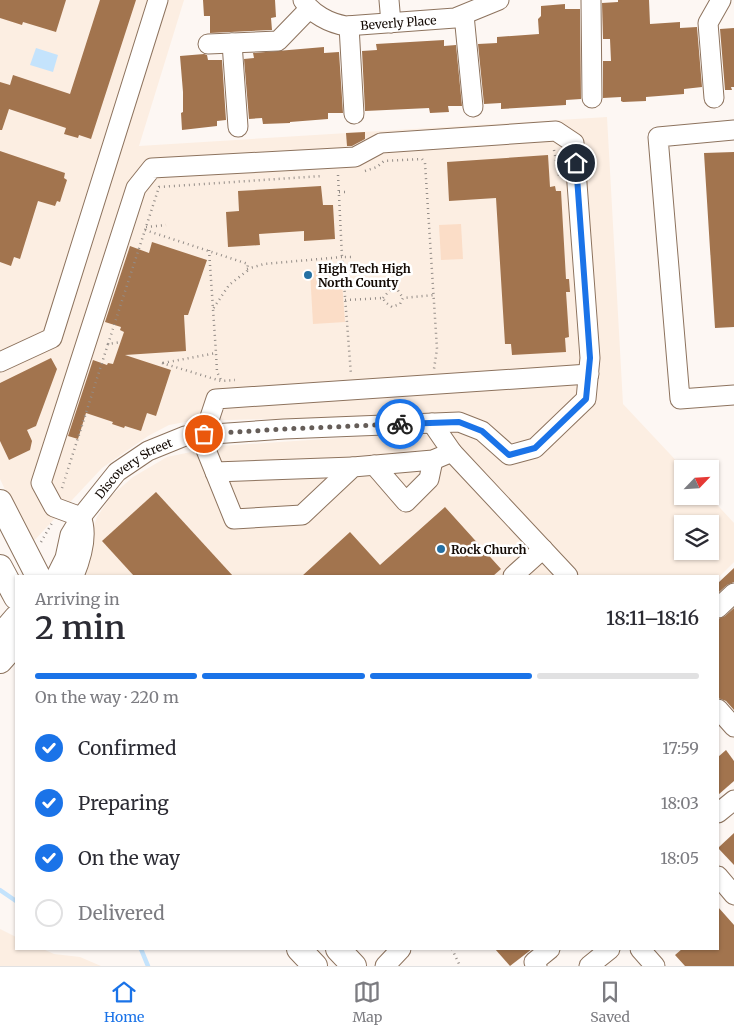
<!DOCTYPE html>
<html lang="en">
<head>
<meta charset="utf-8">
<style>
  body { margin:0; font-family:Merriweather,serif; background:#f7f7f7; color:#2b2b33; height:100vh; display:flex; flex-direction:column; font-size:19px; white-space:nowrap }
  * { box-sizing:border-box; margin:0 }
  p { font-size:16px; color:#7c7c81 }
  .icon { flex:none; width:28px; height:28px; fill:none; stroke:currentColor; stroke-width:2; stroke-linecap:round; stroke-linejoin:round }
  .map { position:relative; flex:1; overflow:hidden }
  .sheet { position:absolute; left:15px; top:575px; width:704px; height:375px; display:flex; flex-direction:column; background:#fff; border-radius:0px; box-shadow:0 1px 4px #0004 }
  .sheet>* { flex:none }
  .needle { width:32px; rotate:65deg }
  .tools { position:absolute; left:674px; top:460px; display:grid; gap:10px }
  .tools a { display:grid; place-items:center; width:45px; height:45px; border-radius:0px; background:#fff; box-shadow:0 1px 4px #0004; font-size:25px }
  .pin { position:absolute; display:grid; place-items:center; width:42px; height:42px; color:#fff; margin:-21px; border:2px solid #fff; border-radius:50%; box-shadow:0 1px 5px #0007 }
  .courier { position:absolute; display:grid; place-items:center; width:50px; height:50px; margin:-25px; border:4px solid #1a73e8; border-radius:50%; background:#fff; color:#222; box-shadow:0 1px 6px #0007 }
  .headline em { font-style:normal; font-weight:600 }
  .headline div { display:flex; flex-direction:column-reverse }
  .headline { display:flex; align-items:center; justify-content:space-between; height:85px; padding:0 20px }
  h1 { font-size:32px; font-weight:600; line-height:38px }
  .bar { display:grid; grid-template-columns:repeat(4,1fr); gap:8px 5px; align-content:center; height:60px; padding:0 20px }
  .bar i { height:6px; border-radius:4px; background:#e1e1e2 }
  .bar .active { background:#1a73e8 }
  .bar p { grid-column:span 4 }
  ol { padding:0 20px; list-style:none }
  li { display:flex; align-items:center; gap:15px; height:55px }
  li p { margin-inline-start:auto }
  li .icon { padding:5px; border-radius:50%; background:#1a73e8; color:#fff; stroke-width:4 }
  li:last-child { color:#7c7c81 }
  li i { width:28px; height:28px; border:2px solid #e1e1e2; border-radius:50% }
  .menu { display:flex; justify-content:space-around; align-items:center; height:70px; border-top:1px solid #e1e1e2; background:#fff; font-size:14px; color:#7c7c81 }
  .menu a { display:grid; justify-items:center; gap:2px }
  .menu .active { color:#1a73e8 }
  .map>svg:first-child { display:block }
</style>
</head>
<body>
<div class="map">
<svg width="734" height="966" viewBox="0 0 734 966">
  <rect width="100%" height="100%" fill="#fdf7f3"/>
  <g fill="#fceee2" fill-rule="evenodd">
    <path d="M0 0H184L139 146 607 117 623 404 684 469H682V496H709L734 523V562L718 578V576H77L97 517 111 496 133 477 167 457 220 446 414 433 452 440 429 415 191 421 169 425 148 436 102 468 31 544 0 479ZM682 524H710V551H682Z"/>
    <path d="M0 929 16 937V949H43L54 954 80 957 101 966H0Z"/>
  </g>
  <g fill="#fbddc7">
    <path d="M461 224 463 259 441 260 439 225Z"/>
    <path d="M341 269 345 322 313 324 310 271Z"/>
  </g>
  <path fill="#c4e3fc" d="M36 48 58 55 53 72 30 65Z"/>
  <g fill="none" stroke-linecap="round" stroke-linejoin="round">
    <g stroke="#c4e3fc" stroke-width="4.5">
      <path d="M0 890 16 901"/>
      <path d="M141 949 148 966"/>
    </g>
  </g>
  <g fill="#a2744e">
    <path d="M0 0H66L56 32 23 22 22 25 0 18Z"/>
    <path d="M100 0H136L91 139 79 135 78 138 64 134 66 128 9 109 2 130H0V82L10 85 13 75 70 94Z"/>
    <path d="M203 0H275L276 17 271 18 272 30 210 33V16H204Z"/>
    <path d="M618 0H649L650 24 680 22V28L697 27 702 87 684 89V94L646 97V101L623 102 621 101V97L603 98V61H611L610 39H603L602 3 618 2Z"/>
    <path d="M565 4V9H580L581 99 566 100V105L501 109V103L484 104 478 44 497 43V37L539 34 538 19 541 16V6Z"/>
    <path d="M734 28V87H731L732 90H725L720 29Z"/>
    <path d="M444 40V46L456 45 462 106H448L449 112 430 113 429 108 365 111 362 51 377 50 376 44Z"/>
    <path d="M324 47V53L339 52 343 113H328V119L290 122V123L263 124 262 118 249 119 244 59 254 58 253 53Z"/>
    <path d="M204 54 207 55 208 60H222L226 120 217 121V126L182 130 181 113 183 112V92L180 56Z"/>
    <path d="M365 132V139L352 146H347L346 133Z"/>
    <path d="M0 151 65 173 64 178 67 180 60 202 57 201 55 206 38 201 20 259 14 257 11 266 0 262Z"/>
    <path d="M734 152V327L715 328 704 153Z"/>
    <path d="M548 155 550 187 555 186 556 191H561L566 279H569L570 292H566L569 337 565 338 566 352 512 355 511 344H505L496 198 449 201 447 162Z"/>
    <path d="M321 186 323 205H333L335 239 304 241V231L259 234 260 245 228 247 226 212 239 211 238 191Z"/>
    <path d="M152 242 207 260 188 315H184L186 351 125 355 171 370 156 416 147 413 141 431 125 426 124 428 112 424 113 422 86 413 78 439 68 436 93 360 107 365 108 363 113 364 124 332 120 330 121 327 105 322 130 246 149 253Z"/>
    <path d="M51 358 57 369 36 426 27 430 32 441 30 450 9 460 0 441V383Z"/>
    <path d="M156 492 233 576H134L102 541Z"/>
    <path d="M445 507 501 569 493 576H302L350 532 380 565Z"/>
    <path d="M734 568V582L727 585 718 593V583Z"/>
    <path d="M734 608V710L726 701 718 698V619L725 616Z"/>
    <path d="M726 750 734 761V781L718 795V757Z"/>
    <path d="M734 833V865L718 848Z"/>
    <path d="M718 907 734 925V966H685L675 955 682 949H718Z"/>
    <path d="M495 949H532L510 966Z"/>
  </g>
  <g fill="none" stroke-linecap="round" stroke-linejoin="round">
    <g stroke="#8d735e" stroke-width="21">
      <g id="minor">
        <path id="s1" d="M303 0C312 14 329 23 346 26L455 18 499 0"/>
        <path d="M389 0 391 23"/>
        <path d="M591 0 592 98"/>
        <path d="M464 15 473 107"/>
        <path d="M349 26 354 114"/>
        <path d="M232 43 238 127"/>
        <path d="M208 44 278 41 309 9"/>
        <path d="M714 98 708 23 721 0"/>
        <path d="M734 130 658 137 680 399 734 395"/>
        <path d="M0 362 52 338 158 0"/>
        <path d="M200 435 234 519 302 515 353 467 433 460 452 452 432 423"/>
        <path d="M204 435 216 399 589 374"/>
        <path d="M452 452 568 576"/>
        <path d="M374 465 406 502 429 479 433 460"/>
        <path d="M215 472 353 467"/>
        <path id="s2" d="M56 576 65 558 70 535 81 517 117 472 148 451 185 436 284 429 459 422 482 431 509 455 535 448 586 399 590 358 574 143 556 131 381 143 355 157 152 168 136 188 41 483 54 507 81 517"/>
        <path d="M74 576C81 559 89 535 81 517"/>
        <path d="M513 576 543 549"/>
        <path d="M718 608 734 593"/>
        <path d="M718 709 734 727"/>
        <path d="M718 813 734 800"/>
        <path d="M718 876 734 895"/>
        <path d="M640 949 655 966"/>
        <path d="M385 966 401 949"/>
        <path d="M537 966 534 962 550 949"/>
        <path d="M589 966 610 949"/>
      </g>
    </g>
    <g stroke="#8d735e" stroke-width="26">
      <g id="major">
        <path d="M0 502 38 576"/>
        <path d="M0 567 16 597"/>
        <path d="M0 637 16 618"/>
        <path d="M0 661 16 643"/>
        <path d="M299 949 315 966"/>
        <path d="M338 949 354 966"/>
      </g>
    </g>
    <g stroke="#948d88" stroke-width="2.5" stroke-dasharray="1 4" stroke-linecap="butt">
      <path d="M554 150 559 176"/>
      <path d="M365 171 377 167 384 161 422 159 425 163 437 349 434 369"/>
      <path d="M338 175 342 257H353"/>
      <path d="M339 192H349"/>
      <path d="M146 227 166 225"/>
      <path d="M145 230 248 264 247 271 229 285 213 309"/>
      <path d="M209 250 216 353"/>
      <path d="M247 269 264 264 342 257 351 375"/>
      <path d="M383 298 389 291 395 288 397 289 403 298"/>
      <path d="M345 300 383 298 385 302 392 307 400 304 403 298 434 295"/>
      <path d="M108 344 159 187 322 176"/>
      <path d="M162 363 221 381 235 380"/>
      <path d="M163 363 216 353 217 372 221 380"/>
      <path d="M62 488 108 344 121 342"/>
      <path d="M41 542 52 523"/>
      <path d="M452 949 460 966"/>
    </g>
    <use href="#minor" stroke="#fff" stroke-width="19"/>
    <use href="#major" stroke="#fff" stroke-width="24"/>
  </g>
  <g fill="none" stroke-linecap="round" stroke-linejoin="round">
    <path stroke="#655d58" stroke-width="5" stroke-dasharray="0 9" d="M204 434 284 429 400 424"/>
    <path stroke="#1a73e8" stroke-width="6" d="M400 424 459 422 482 431 509 455 535 448 586 399 590 358 576 163"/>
  </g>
  <g fill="#2570a3" stroke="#fff" stroke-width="2">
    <circle cx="308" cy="275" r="5"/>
    <circle cx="441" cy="549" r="5"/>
  </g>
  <g text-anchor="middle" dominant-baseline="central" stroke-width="5" stroke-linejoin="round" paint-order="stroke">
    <g font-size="12" fill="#130a04" stroke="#fff">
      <text stroke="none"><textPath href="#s1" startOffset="104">Beverly Place</textPath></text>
      <text stroke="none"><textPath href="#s2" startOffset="138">Discovery Street</textPath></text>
    </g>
    <g font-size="12" font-weight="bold" fill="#130a04" stroke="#fff" text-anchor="start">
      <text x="318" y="268">High Tech High<tspan x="318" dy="14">North County</tspan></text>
      <text x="451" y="549">Rock Church</text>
    </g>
  </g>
</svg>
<div class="tools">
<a><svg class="needle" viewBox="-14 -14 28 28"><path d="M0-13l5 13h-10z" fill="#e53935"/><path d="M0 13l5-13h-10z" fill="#7c7c81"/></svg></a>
<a><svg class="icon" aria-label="layers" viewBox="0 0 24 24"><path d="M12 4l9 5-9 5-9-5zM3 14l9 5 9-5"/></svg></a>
</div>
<div class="pin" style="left:204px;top:434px;background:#ea580c"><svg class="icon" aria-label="bag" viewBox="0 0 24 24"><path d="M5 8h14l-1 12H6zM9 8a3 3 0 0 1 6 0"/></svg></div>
<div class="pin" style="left:576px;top:163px;background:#1f2937"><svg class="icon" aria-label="home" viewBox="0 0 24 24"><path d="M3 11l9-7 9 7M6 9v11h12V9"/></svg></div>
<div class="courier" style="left:400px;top:424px"><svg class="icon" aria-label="bike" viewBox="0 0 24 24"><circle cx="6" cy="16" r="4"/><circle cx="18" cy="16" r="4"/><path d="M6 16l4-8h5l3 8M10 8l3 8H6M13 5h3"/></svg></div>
<section class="sheet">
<div class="headline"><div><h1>2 min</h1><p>Arriving in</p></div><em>18:11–18:16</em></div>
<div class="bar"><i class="active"></i><i class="active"></i><i class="active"></i><i></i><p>On the way · 220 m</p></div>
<ol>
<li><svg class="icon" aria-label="check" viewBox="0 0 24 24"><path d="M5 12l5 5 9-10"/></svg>Confirmed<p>17:59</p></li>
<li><svg class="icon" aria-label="check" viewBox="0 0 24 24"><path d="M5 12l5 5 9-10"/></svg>Preparing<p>18:03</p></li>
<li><svg class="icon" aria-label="check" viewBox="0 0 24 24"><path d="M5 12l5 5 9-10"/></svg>On the way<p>18:05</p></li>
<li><i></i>Delivered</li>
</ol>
</section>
</div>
<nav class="menu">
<a class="active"><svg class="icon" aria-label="home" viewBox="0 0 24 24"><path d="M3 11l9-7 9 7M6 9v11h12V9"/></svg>Home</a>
<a><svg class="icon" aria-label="map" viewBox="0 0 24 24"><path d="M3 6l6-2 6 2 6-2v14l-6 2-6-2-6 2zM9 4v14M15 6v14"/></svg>Map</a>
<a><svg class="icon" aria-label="saved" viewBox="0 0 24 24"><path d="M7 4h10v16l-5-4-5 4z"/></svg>Saved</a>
</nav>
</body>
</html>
